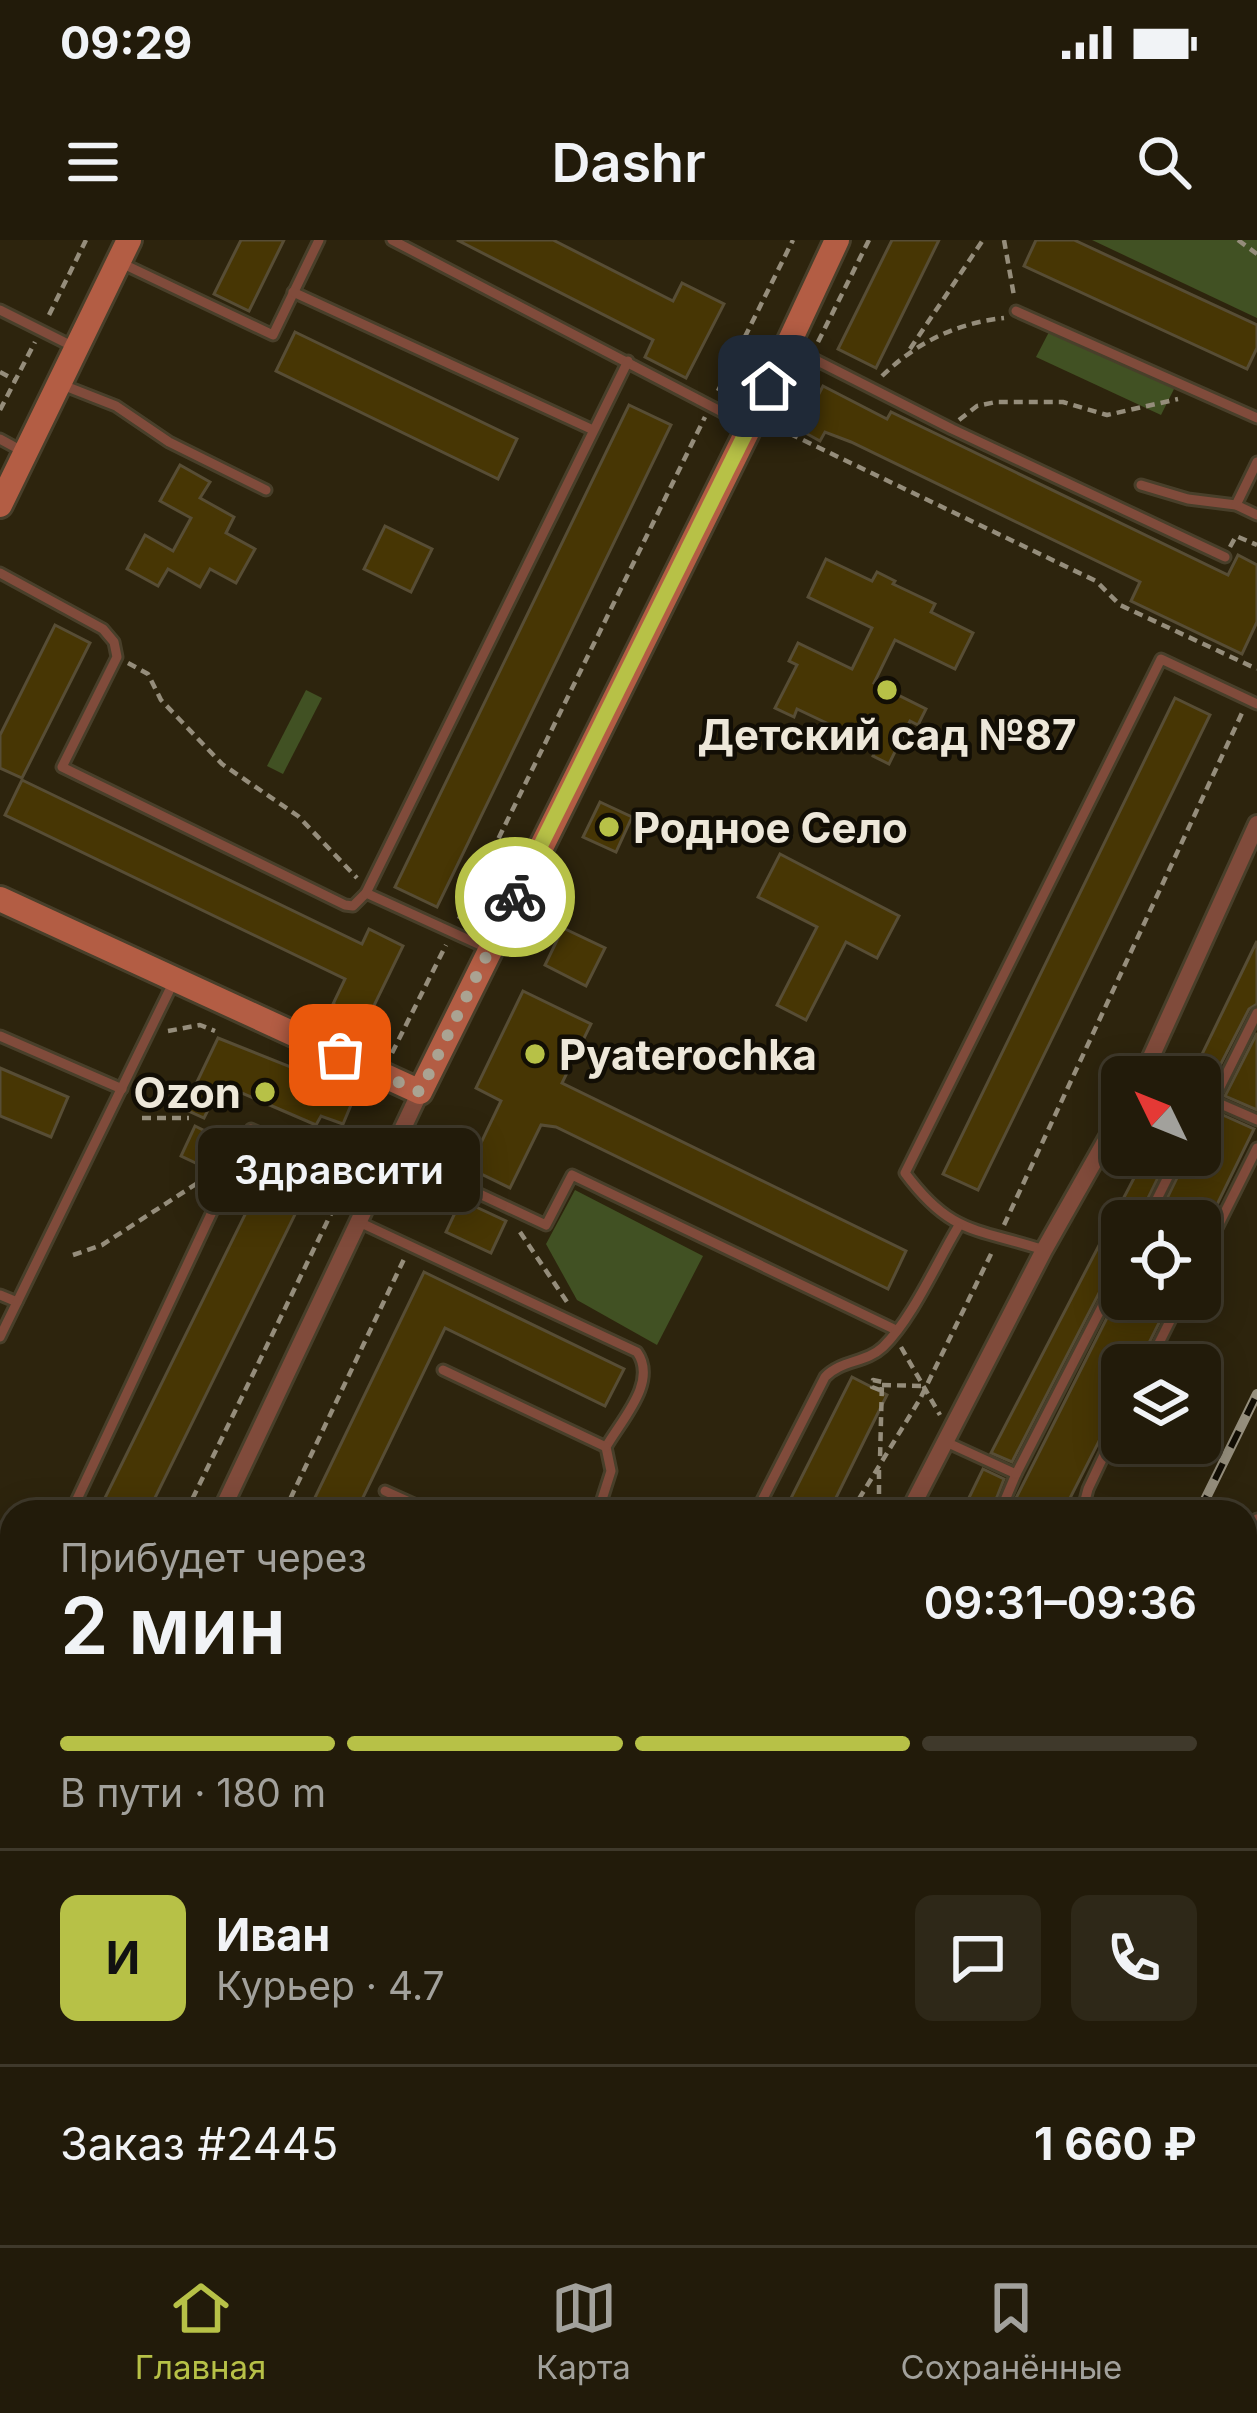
<!DOCTYPE html>
<html lang="ru">
<head>
<meta charset="utf-8">
<style>
  body { margin:0; font-family:Inter,sans-serif; background:#2e2818; color:#f1f3f6; height:100vh; display:flex; flex-direction:column; font-size:45px; white-space:nowrap }
  * { box-sizing:border-box; margin:0 }
  p { font-size:39px; color:#a2a19c }
  .icon { flex:none; width:66px; height:66px; fill:none; stroke:currentColor; stroke-width:2; stroke-linecap:round; stroke-linejoin:round }
  .map { position:relative; flex:1; overflow:hidden }
  .details { position:absolute; left:0px; top:1260px; width:1257px; height:747px; display:flex; flex-direction:column; background:#221b0a; border-radius:36px 36px 0 0; box-shadow:0 6px 30px #0003,0 0 0 3px #3f392b }
  .details>* { flex:none }
  .needle { width:78px; rotate:313deg }
  .buttons { position:absolute; left:1101px; top:816px; display:grid; gap:24px }
  .buttons a { display:grid; place-items:center; width:120px; height:120px; border-radius:18px; background:#221b0a; box-shadow:0 6px 30px #0003,0 0 0 3px #3f392b; font-size:60px }
  .pin { position:absolute; display:grid; place-items:center; width:102px; height:102px; color:#fff; margin:-51px; border-radius:24px; box-shadow:0 6px 18px #0006 }
  .courier { position:absolute; display:grid; place-items:center; width:120px; height:120px; margin:-60px; border:9px solid #b7c147; border-radius:50%; background:#fff; color:#222; box-shadow:0 3px 15px #0007 }
  .bubble { position:absolute; height:84px; border-radius:18px; background:#221b0a; box-shadow:0 6px 30px #0003,0 0 0 3px #3f392b; font-size:39px; font-weight:600; line-height:84px; text-align:center }
  .summary em { font-style:normal; font-weight:600 }
  .summary div { display:flex; flex-direction:column-reverse }
  .summary { display:flex; align-items:center; justify-content:space-between; height:204px; padding:0 60px }
  h1 { font-size:78px; font-weight:600; line-height:90px }
  .bar { display:grid; grid-template-columns:repeat(4,1fr); gap:18px 12px; align-content:center; height:144px; padding:0 60px }
  .bar i { height:15px; border-radius:9px; background:#3f392b }
  .bar .active { background:#b7c147 }
  .bar p { grid-column:span 4 }
  .line { display:flex; align-items:center; gap:30px; padding:0 60px; border-top:3px solid #3f392b }
  .line div { flex:1 }
  .round { display:grid; place-items:center; flex:none; width:126px; height:126px; border-radius:18px; background:#2e2818 }
  .status { display:flex; justify-content:space-between; align-items:center; height:84px; padding:0 60px; background:#221b0a; direction:ltr }
  .status svg { height:33px; fill:currentColor }
  header { display:flex; justify-content:space-between; align-items:center; height:156px; padding:0 60px; background:#221b0a; font-size:54px; font-weight:600 }
  .menu { display:flex; justify-content:space-around; align-items:center; height:168px; border-top:3px solid #3f392b; background:#221b0a; font-size:33px; color:#a2a19c }
  .menu a { display:grid; justify-items:center; gap:6px }
  .menu .active { color:#b7c147 }
  .map>svg:first-child { display:block }
</style>
</head>
<body>
<div class="status"><b>09:29</b><svg viewBox="0 0 49 12"><path d="M0 12V9h3v3zM5 12V6h3v6zM10 12V3h3v9zM15 12V0h3v12zM26 1h20v11H26zM47 4h2v5h-2z"/></svg></div>
<header><svg class="icon" aria-label="menu" viewBox="0 0 24 24"><path d="M4 6h16M4 12h16M4 18h16"/></svg>Dashr<svg class="icon" aria-label="search" viewBox="0 0 24 24"><circle cx="10" cy="10" r="6"/><path d="M15 15l6 6"/></svg></header>
<div class="map">
<svg width="1257" height="2005" viewBox="0 0 1257 2005">
  <rect width="100%" height="100%" fill="#2d240d"/>
  <g fill="#415123">
    <path d="M1092 0H1257V78Z"/>
    <path d="M1050 90 1175 147 1161 175 1036 117Z"/>
    <path d="M306 450 322 458 283 534 267 526Z"/>
    <path d="M575 950 703 1016 657 1105 577 1060 546 1004Z"/>
    <path d="M487 1995H813L823 2001 821 2005H480Z"/>
  </g>
  <g fill="#473604" stroke="#574d35" stroke-width="3">
    <path d="M241 0H284L249 71 214 54Z"/>
    <path d="M457 0H553L673 61 682 43 724 64 686 138 645 117 653 100Z"/>
    <path d="M892 0H939L876 128 838 109Z"/>
    <path d="M1036 0H1074L1257 85V108L1247 129 1024 26Z"/>
    <path d="M295 92 517 199 498 239 276 131Z"/>
    <path d="M823 146 887 179 891 172 1228 335 1238 315 1257 325V382L1242 414 1131 361 1140 342 851 202 825 192 820 201 800 190Z"/>
    <path d="M629 165 671 185 437 667 395 647Z"/>
    <path d="M180 225 210 242 200 258 234 277 226 293 255 309 236 343 210 329 200 347 168 329 158 346 127 329 145 295 173 311 191 278 160 261Z"/>
    <path d="M385 286 432 309 411 352 364 329Z"/>
    <path d="M826 319 872 341 877 332 895 341 893 344 935 364 931 372 973 393 955 429 895 400 874 443 926 469 918 485 910 481 889 524 873 516 877 507 797 469 794 477 775 468 797 425 789 421 798 403 852 429 872 388 808 357Z"/>
    <path d="M55 385 90 403 22 538 0 528V495Z"/>
    <path d="M1175 458 1210 475 978 950 943 934Z"/>
    <path d="M22 540 362 704 369 689 403 706 367 780 333 764 345 739 5 575Z"/>
    <path d="M600 562 632 577 616 612 583 597Z"/>
    <path d="M780 614 899 676 877 718 846 702 806 780 777 765 817 687 758 657Z"/>
    <path d="M563 688 605 708 586 746 545 725Z"/>
    <path d="M1257 701V764L1249 769 1208 849 1200 845V837H1191Z"/>
    <path d="M523 751 591 784 562 843 906 1011 888 1049 556 887 541 885 510 948 469 928 501 861 476 848Z"/>
    <path d="M1257 793V870L1225 856Z"/>
    <path d="M218 798 356 853 343 884 321 876 316 885 221 844 204 878 184 869Z"/>
    <path d="M0 828 68 857 51 897 0 876Z"/>
    <path d="M1214 871 1254 889 1209 981H1156L1188 915H1200V895Z"/>
    <path d="M195 886 215 896 200 925 181 916Z"/>
    <path d="M276 912 316 932 148 1272H98Z"/>
    <path d="M1146 915H1169L1137 981H1122V1019L1114 1024 1012 1222 991 1213Z"/>
    <path d="M461 960 506 981 491 1013 446 992Z"/>
    <path d="M424 1032 624 1129 605 1166 445 1088 356 1272H308Z"/>
    <path d="M1122 1048V1059H1171L1138 1125H1122V1156L1063 1272H1031L1013 1264Z"/>
    <path d="M852 1137 887 1155 866 1197 829 1272H784Z"/>
    <path d="M983 1229 1004 1239 997 1257 989 1272H962Z"/>
  </g>
  <g fill="none" stroke-linecap="round" stroke-linejoin="round">
    <g stroke="#483f2a" stroke-width="15">
      <g id="lane">
        <path d="M392 0 749 186"/>
        <path d="M119 22 273 95 319 0"/>
        <path d="M293 52 591 189"/>
        <path d="M0 70 72 106"/>
        <path d="M1016 71 1257 178"/>
        <path d="M788 106 952 189 1225 317"/>
        <path d="M60 144 116 166 169 202 266 250"/>
        <path d="M0 199 22 211"/>
        <path d="M1141 245 1188 259 1236 265 1257 275"/>
        <path d="M1236 265 1257 222"/>
        <path d="M0 333 103 389 114 402 117 417 62 527 345 665 353 666 366 653 489 709"/>
        <path d="M366 653 628 121"/>
        <path d="M0 796 122 849"/>
        <path d="M1200 855 1257 880"/>
        <path d="M1200 874 1220 847 1257 773"/>
        <path d="M392 913 546 985 572 935 896 1090"/>
        <path d="M1146 981 1179 915"/>
        <path d="M359 982 637 1112C658 1142 622 1179 606 1207L611 1231 598 1272"/>
        <path d="M1044 1010C976 988 951 995 905 933L1161 419 1257 464"/>
        <path d="M1200 1022 1257 908"/>
        <path d="M0 1055 17 1062"/>
        <path d="M0 1097 174 741"/>
        <path d="M1148 1125 1181 1059"/>
        <path d="M443 1130 606 1207"/>
        <path d="M946 1202 1016 1234 1000 1272"/>
        <path d="M1016 1234 1122 1028"/>
        <path d="M385 1251 432 1272"/>
        <path d="M71 1272 251 889 375 945"/>
        <path d="M756 1272 825 1137C841 1120 866 1123 883 1107 912 1079 937 1022 958 987"/>
        <path d="M1082 1272 1088 1249 1122 1177"/>
        <path d="M0 1289 12 1295"/>
        <path d="M1245 1306 1257 1279"/>
        <path d="M12 1390 9 1397 12 1398"/>
        <path d="M0 1521 12 1527"/>
        <path d="M0 1692 12 1701"/>
        <path d="M0 1752 12 1741"/>
        <path d="M949 1995 960 2005"/>
      </g>
    </g>
    <g stroke="#483f2a" stroke-width="22">
      <g id="street">
        <path d="M1142 837 1257 584"/>
        <path d="M221 1272 420 852"/>
        <path d="M909 1272 1044 1010 1122 872"/>
        <path d="M0 1460 12 1465"/>
        <path d="M0 1863 12 1853"/>
      </g>
    </g>
    <g stroke="#483f2a" stroke-width="30">
      <g id="secondary">
        <path d="M0 265 129 0"/>
        <path d="M0 659 420 852 750 186 837 0"/>
      </g>
    </g>
    <g stroke="#958d7b" stroke-width="4.5" stroke-dasharray="9 6" stroke-linecap="butt">
      <path d="M1004 0 1014 56"/>
      <path d="M1238 0 1257 14"/>
      <path d="M49 75 86 0"/>
      <path d="M818 102 869 0"/>
      <path d="M910 109 983 0"/>
      <path d="M0 132 15 140"/>
      <path d="M882 136C917 102 957 83 1004 78"/>
      <path d="M718 151 793 0"/>
      <path d="M0 170 35 102"/>
      <path d="M959 180 977 166 996 162H1063L1107 175 1178 159"/>
      <path d="M776 187 1096 341 1120 365 1257 429"/>
      <path d="M1230 307 1236 296 1257 305"/>
      <path d="M128 423 148 434 161 460 222 524 298 576 357 638"/>
      <path d="M459 679 705 177"/>
      <path d="M168 791 200 785 215 791"/>
      <path d="M392 813 446 705"/>
      <path d="M142 878H189"/>
      <path d="M1004 985 1242 473"/>
      <path d="M520 992 567 1062"/>
      <path d="M73 1015 102 1005 213 933"/>
      <path d="M901 1107 940 1175"/>
      <path d="M882 1145 922 1146"/>
      <path d="M880 1150 872 1147 873 1140 882 1142 880 1219"/>
      <path d="M879 1230V1272"/>
      <path d="M186 1272 345 945"/>
      <path d="M284 1272 405 1017"/>
      <path d="M851 1272 920 1159 992 1012"/>
      <path d="M840 1995 863 2005"/>
      <path d="M631 2005 632 1995"/>
      <path d="M875 2005 879 1995"/>
    </g>
    <use href="#lane" stroke="#804b3b" stroke-width="9"/>
    <use href="#street" stroke="#804b3b" stroke-width="16"/>
    <use href="#secondary" stroke="#b35d44" stroke-width="24"/>
    <g stroke="#97907e" stroke-width="10">
      <g id="rail">
        <path d="M1199 1272 1257 1154"/>
        <path d="M840 2005 845 1995"/>
      </g>
    </g>
    <use href="#rail" stroke="#120e05" stroke-width="6" stroke-dasharray="18" stroke-linecap="butt"/>
  </g>
  <g fill="none" stroke-linecap="round" stroke-linejoin="round">
    <path stroke="#aaa392" stroke-width="12" stroke-dasharray="0 21.6" d="M340 815 420 852 515 657"/>
    <path stroke="#b7c147" stroke-width="15" d="M515 657 769 146"/>
  </g>
  <g fill="#b7c147" stroke="#120e05" stroke-width="4.5">
    <circle cx="887" cy="450" r="12"/>
    <circle cx="609" cy="587" r="12"/>
    <circle cx="535" cy="814" r="12"/>
    <circle cx="265" cy="852" r="12"/>
  </g>
  <g text-anchor="middle" dominant-baseline="central" stroke-width="9" stroke-linejoin="round" paint-order="stroke">
    <g font-size="42" font-weight="bold" fill="#ede7d9" stroke="#120e05" text-anchor="start">
      <text x="887" y="494" text-anchor="middle">Детский сад №87</text>
      <text x="633" y="587">Родное Село</text>
      <text x="559" y="814">Pyaterochka</text>
      <text x="241" y="852" text-anchor="end">Ozon</text>
    </g>
  </g>
</svg>
<div class="buttons">
<a><svg class="needle" viewBox="-14 -14 28 28"><path d="M0-13l5 13h-10z" fill="#e53935"/><path d="M0 13l5-13h-10z" fill="#a2a19c"/></svg></a>
<a><svg class="icon" aria-label="locate" viewBox="0 0 24 24"><circle cx="12" cy="12" r="6"/><path d="M12 2v4M12 18v4M2 12h4M18 12h4"/></svg></a>
<a><svg class="icon" aria-label="layers" viewBox="0 0 24 24"><path d="M12 4l9 5-9 5-9-5zM3 14l9 5 9-5"/></svg></a>
</div>
<div class="pin" style="left:340px;top:815px;background:#ea580c"><svg class="icon" aria-label="bag" viewBox="0 0 24 24"><path d="M5 8h14l-1 12H6zM9 8a3 3 0 0 1 6 0"/></svg></div>
<div class="pin" style="left:769px;top:146px;background:#1f2937"><svg class="icon" aria-label="home" viewBox="0 0 24 24"><path d="M3 11l9-7 9 7M6 9v11h12V9"/></svg></div>
<div class="courier" style="left:515px;top:657px"><svg class="icon" aria-label="bike" viewBox="0 0 24 24"><circle cx="6" cy="16" r="4"/><circle cx="18" cy="16" r="4"/><path d="M6 16l4-8h5l3 8M10 8l3 8H6M13 5h3"/></svg></div>
<div class="bubble" style="left:198px;top:888px;width:282px">Здравсити</div>
<section class="details">
<div class="summary"><div><h1>2 мин</h1><p>Прибудет через</p></div><em>09:31–09:36</em></div>
<div class="bar"><i class="active"></i><i class="active"></i><i class="active"></i><i></i><p>В пути · 180 m</p></div>
<div class="line" style="height:216px"><b class="round" style="background:#b7c147;color:#111">И</b><div><b>Иван</b><p>Курьер · 4.7</p></div><a class="round"><svg class="icon" aria-label="chat" viewBox="0 0 24 24"><path d="M4 5h16v11H9l-5 4z"/></svg></a><a class="round"><svg class="icon" aria-label="phone" viewBox="0 0 24 24"><path d="M5 4h4l2 5-3 2q2 4 5 5l2-3 5 2v4C11 20 4 13 5 4z"/></svg></a></div>
<div class="line" style="height:156px"><div>Заказ #2445</div><b>1 660 ₽</b></div>
</section>
</div>
<nav class="menu">
<a class="active"><svg class="icon" aria-label="home" viewBox="0 0 24 24"><path d="M3 11l9-7 9 7M6 9v11h12V9"/></svg>Главная</a>
<a><svg class="icon" aria-label="map" viewBox="0 0 24 24"><path d="M3 6l6-2 6 2 6-2v14l-6 2-6-2-6 2zM9 4v14M15 6v14"/></svg>Карта</a>
<a><svg class="icon" aria-label="saved" viewBox="0 0 24 24"><path d="M7 4h10v16l-5-4-5 4z"/></svg>Сохранённые</a>
</nav>
</body>
</html>
